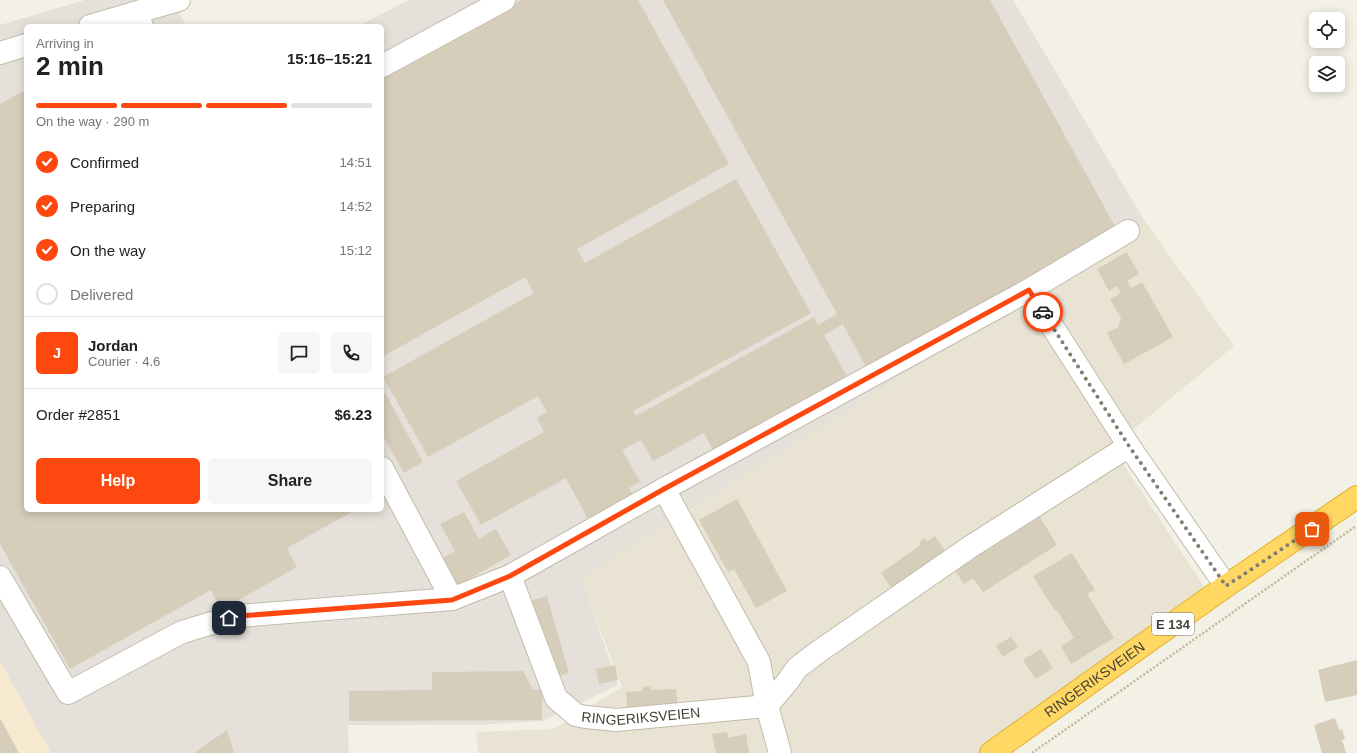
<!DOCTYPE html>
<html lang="en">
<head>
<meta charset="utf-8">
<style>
  body { margin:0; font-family:Helvetica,sans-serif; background:#f6f6f6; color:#222; height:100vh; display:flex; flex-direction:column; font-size:15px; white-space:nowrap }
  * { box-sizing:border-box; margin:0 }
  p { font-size:13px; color:#767676 }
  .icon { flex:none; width:22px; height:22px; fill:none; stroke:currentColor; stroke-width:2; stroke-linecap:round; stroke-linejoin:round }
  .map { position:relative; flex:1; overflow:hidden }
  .details { position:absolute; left:24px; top:24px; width:360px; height:488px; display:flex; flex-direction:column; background:#fff; border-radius:6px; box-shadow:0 2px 10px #0003 }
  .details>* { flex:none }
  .tools { position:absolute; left:1309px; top:12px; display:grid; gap:8px }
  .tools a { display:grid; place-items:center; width:36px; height:36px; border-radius:6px; background:#fff; box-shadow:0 2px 10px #0003; font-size:20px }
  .pin { position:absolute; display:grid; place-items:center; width:34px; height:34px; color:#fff; margin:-17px; border-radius:8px; box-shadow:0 2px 6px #0006 }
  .courier { position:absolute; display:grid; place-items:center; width:40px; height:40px; margin:-20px; border:3px solid #ff4710; border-radius:50%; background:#fff; color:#222; box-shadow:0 1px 5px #0007 }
  .overview em { font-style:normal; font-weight:800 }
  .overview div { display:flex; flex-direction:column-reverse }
  .overview { display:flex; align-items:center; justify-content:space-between; height:68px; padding:0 12px }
  h1 { font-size:26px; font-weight:800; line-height:30px }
  .bar { display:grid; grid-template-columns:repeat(4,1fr); gap:6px 4px; align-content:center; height:48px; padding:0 12px }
  .bar i { height:5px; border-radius:3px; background:#e0e0e0 }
  .bar .on { background:#ff4710 }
  .bar p { grid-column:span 4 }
  .line { display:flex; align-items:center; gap:10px; padding:0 12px; border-top:1px solid #e0e0e0 }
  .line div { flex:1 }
  .round { display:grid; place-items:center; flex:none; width:42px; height:42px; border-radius:6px; background:#f6f6f6 }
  ol { padding:0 12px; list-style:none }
  li { display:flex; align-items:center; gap:12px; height:44px }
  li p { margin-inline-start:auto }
  li .icon { padding:4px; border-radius:50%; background:#ff4710; color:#fff; stroke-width:4 }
  li:last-child { color:#767676 }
  li i { width:22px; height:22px; border:2px solid #e0e0e0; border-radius:50% }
  .button { display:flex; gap:8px; margin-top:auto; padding:8px 12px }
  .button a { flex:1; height:46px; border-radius:6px; background:#ff4710; color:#fff; font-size:16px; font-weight:800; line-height:46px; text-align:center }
  .button a+a { background:#f6f6f6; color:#222 }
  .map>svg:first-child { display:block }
</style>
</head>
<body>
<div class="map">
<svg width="1357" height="753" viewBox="0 0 1357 753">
  <rect width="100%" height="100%" fill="#f3f0e5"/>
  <path fill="#e8e3d3" d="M1146 223 1234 346 1112 447 1205 588 998 734 1012 753H478L476 732 554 729 622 687 580 577Z"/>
  <path fill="#f7e9cf" d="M0 661 51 753H0Z"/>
  <path fill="#e5e1da" d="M85 0H173L186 26H26V510H382V26H358L409 0H1013L1146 223 581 577 618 685 543 721 475 725H348L349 753H51L0 661V25Z"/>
  <g fill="#d6cdba">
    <path d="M521 0H638L729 164 577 249 585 263 736 179 811 313 633 411 636 416 814 317 818 325 837 314 663 0H990L1117 230 867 369 843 324 824 335 849 380 715 454 704 433 653 461 641 440 622 450 640 482 629 488 634 496 589 521 566 478 481 525 456 481 544 432 537 418 547 412 538 396 428 457 383 377 534 293 525 277 382 357V77Z"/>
    <path d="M26 90V510H355L287 548 297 567 221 610 211 590 70 669 0 544V104Z"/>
    <path d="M1127 252 1139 274 1127 281 1131 288 1142 282 1173 337 1124 364 1107 333 1118 327 1121 318 1110 299 1121 293 1117 286 1109 291 1097 269Z"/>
    <path d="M385 393 423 462 404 473 382 434V395Z"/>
    <path d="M737 499 787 591 756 608 734 569 728 572 699 520Z"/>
    <path d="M464 512 479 539 496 529 511 555 457 586 441 559 455 551 440 524Z"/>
    <path d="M1040 517 1057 545 983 592 973 578 964 584 955 571Z"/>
    <path d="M935 536 947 554 893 590 881 573 921 545 919 542 925 538 927 542Z"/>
    <path d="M1072 553 1095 590 1087 594 1114 638 1071 664 1061 646 1074 638 1057 610 1055 611 1033 576Z"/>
    <path d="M547 596 569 673 554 678 532 600Z"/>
    <path d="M1011 637 1018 647 1003 657 996 646Z"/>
    <path d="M1041 649 1053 668 1036 679 1023 660Z"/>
    <path d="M1357 660V695L1325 702 1318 670Z"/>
    <path d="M615 665 618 680 599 684 596 669Z"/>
    <path d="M523 671 533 690H542V720L349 721V691L432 690V672Z"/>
    <path d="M651 686V690L676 689 678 710 628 713 626 692 642 691V687Z"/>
    <path d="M0 718 19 753H0Z"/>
    <path d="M1335 718 1339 730 1342 729 1345 739 1342 740 1346 753H1322L1314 725Z"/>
    <path d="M227 730 234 753H194Z"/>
    <path d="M727 732 728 738 746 734 749 753H716L712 734Z"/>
  </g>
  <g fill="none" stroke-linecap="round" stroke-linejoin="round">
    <g stroke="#c2bcaa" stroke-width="24">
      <g id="minor">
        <path d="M134 13 179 0"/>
        <path d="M90 26 134 13 142 26"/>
        <path d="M0 53 26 45"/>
        <path d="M382 66 504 0"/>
        <path d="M1029 290 1129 446 1226 586"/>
        <path d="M382 468 452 599"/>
        <path d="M664 489 759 662 767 706 780 753"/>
        <path id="s1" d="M510 576 556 698 576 715 586 717 616 720 767 706 788 681 797 668 818 652 970 547 1129 446"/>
        <path d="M0 577 68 693 180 633C200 626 219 621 239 616L452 599 510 576 664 489 1029 290 1128 231"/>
      </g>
    </g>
    <g stroke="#e6b02d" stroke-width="24">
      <g id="highway">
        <path id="s2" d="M991 753 1226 586 1357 497"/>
      </g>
    </g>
    <path stroke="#c2b697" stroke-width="2.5" stroke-dasharray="2 2" stroke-linecap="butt" d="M1032 753 1356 526"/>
    <use href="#minor" stroke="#fff" stroke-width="22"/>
    <use href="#highway" stroke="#ffd864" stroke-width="22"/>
  </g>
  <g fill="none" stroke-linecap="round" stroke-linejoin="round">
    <path stroke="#837e72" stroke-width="4" stroke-dasharray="0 7.2" d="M1043 312 1129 446 1226 586 1312 529"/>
    <path stroke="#ff4710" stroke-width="5" d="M229 618 239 616 452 600 510 576 664 489 1029 290 1043 312"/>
  </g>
  <g text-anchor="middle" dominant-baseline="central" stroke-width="3.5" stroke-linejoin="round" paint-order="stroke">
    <rect fill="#fff" stroke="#7e7a71" stroke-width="1" x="1152" y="613" width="42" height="22" rx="3"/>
    <g font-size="13" font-weight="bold" fill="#464134">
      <text x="1173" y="624">E 134</text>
    </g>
    <g font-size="14" fill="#464134" stroke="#fff">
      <text stroke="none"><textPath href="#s2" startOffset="127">RINGERIKSVEIEN</textPath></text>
      <text stroke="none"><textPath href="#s1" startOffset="222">RINGERIKSVEIEN</textPath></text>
    </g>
  </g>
</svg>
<div class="tools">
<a><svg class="icon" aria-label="locate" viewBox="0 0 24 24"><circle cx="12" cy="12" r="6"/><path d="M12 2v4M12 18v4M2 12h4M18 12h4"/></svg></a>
<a><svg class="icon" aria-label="layers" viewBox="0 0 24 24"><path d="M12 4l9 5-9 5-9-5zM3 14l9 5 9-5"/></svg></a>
</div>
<div class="pin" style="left:1312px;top:529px;background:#ea580c"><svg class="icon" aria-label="bag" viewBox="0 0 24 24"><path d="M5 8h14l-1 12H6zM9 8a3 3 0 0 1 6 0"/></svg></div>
<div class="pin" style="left:229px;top:618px;background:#1f2937"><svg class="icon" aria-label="home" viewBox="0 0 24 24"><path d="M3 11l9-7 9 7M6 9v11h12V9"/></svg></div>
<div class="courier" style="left:1043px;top:312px"><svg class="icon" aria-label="car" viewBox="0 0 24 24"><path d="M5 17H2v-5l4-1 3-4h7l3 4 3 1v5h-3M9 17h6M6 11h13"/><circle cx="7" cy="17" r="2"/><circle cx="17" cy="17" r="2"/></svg></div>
<section class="details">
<div class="overview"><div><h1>2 min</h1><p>Arriving in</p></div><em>15:16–15:21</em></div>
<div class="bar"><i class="on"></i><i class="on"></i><i class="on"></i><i></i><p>On the way · 290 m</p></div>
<ol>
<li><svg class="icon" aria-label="check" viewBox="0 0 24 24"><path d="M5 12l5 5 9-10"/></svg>Confirmed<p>14:51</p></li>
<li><svg class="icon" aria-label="check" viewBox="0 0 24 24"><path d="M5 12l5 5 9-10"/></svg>Preparing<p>14:52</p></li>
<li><svg class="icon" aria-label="check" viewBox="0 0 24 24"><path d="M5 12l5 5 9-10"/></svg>On the way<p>15:12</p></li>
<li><i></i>Delivered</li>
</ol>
<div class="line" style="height:72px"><b class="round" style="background:#ff4710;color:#fff">J</b><div><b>Jordan</b><p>Courier · 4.6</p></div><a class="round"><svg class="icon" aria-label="chat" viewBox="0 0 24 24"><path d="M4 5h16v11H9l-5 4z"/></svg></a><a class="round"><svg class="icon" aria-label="phone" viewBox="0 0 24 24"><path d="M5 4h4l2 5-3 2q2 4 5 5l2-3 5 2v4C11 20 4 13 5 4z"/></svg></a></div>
<div class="line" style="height:52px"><div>Order #2851</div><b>$6.23</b></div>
<div class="button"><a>Help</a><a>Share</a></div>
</section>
</div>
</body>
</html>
